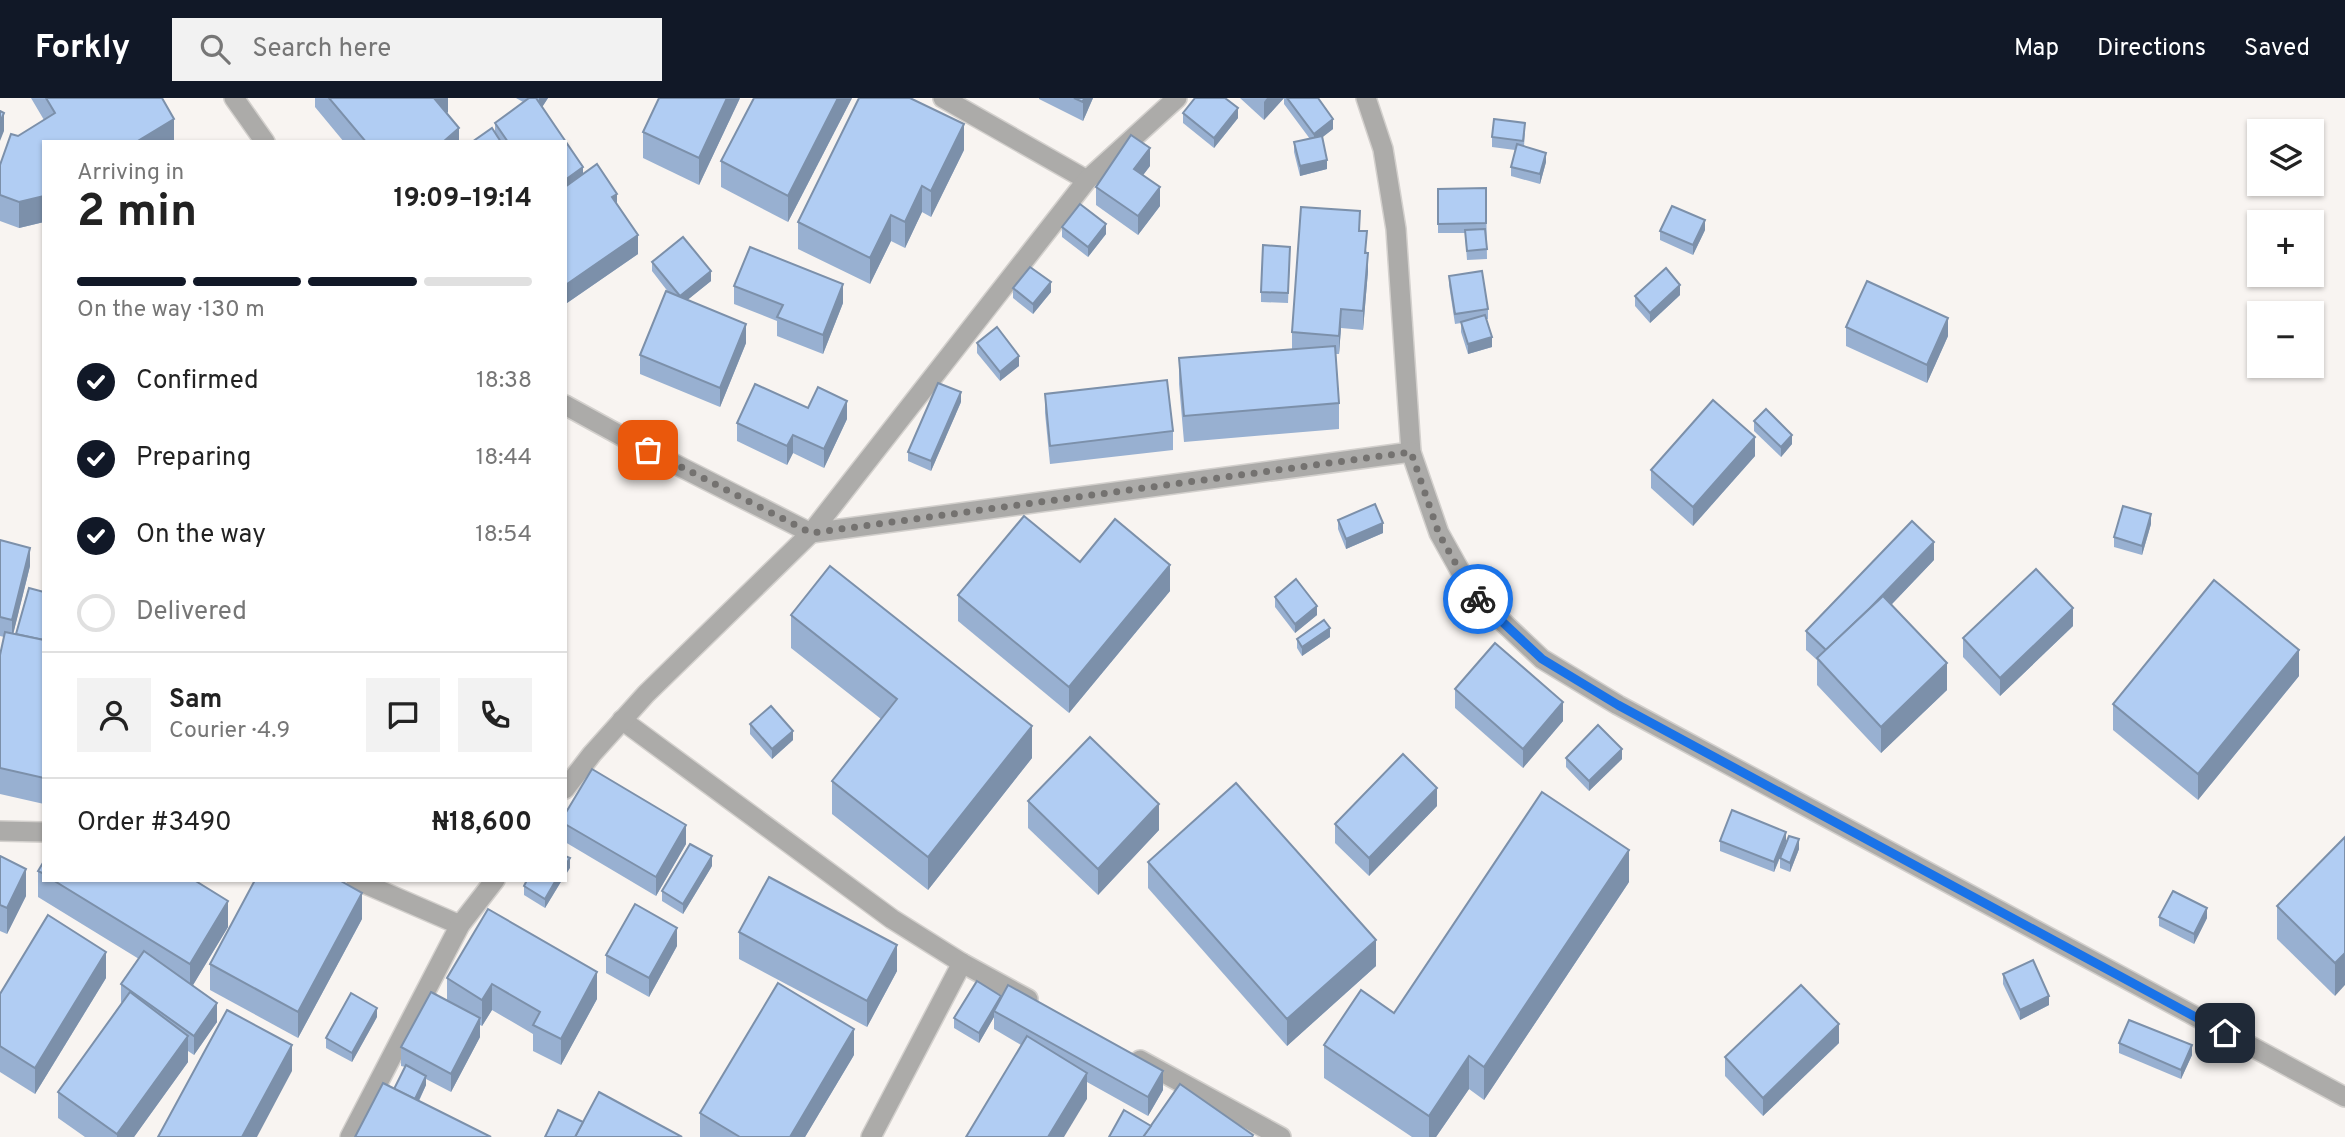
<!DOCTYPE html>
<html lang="en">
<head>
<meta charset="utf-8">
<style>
  body { margin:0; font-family:Overpass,sans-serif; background:#f2f2f2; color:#222; height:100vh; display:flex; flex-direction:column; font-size:26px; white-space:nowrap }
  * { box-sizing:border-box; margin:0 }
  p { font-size:23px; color:#767676 }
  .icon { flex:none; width:38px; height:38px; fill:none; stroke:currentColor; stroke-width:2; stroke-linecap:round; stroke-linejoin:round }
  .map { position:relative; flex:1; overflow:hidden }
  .drawer { position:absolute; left:42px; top:42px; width:525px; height:742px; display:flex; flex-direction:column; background:#fff; border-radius:0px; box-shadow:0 2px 5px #0004 }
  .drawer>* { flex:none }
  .controls { position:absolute; left:2247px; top:21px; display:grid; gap:14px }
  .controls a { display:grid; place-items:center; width:77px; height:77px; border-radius:0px; background:#fff; box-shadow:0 2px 5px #0004; font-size:35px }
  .pin { position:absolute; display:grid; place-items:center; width:60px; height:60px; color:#fff; margin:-30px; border-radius:14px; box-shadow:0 4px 10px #0006 }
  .courier { position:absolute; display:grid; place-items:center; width:70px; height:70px; margin:-35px; border:5px solid #1a73e8; border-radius:50%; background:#fff; color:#222; box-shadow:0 2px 9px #0007 }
  .overview em { font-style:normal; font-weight:700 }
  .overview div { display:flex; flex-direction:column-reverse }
  .overview { display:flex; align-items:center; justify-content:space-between; height:119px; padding:0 35px }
  h1 { font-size:46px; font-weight:700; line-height:52px }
  .bar { display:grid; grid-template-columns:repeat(4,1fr); gap:10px 7px; align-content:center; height:84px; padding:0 35px }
  .bar i { height:9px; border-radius:5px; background:#e0e0e0 }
  .bar .current { background:#111827 }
  .bar p { grid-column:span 4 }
  .line { display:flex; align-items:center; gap:18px; padding:0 35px; border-top:2px solid #e0e0e0 }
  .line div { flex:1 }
  .round { display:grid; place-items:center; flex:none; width:74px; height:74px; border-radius:0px; background:#f2f2f2 }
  ol { padding:0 35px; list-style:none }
  li { display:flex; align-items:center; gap:21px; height:77px }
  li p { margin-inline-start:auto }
  li .icon { padding:7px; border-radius:50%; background:#111827; color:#fff; stroke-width:4 }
  li:last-child { color:#767676 }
  li i { width:38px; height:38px; border:4px solid #e0e0e0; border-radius:50% }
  header { display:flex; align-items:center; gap:42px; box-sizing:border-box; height:98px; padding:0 35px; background:#111827; color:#fff }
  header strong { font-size:33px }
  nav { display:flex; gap:38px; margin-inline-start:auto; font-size:24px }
  .search { width:490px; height:63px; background:#f2f2f2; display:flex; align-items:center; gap:18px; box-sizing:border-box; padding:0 24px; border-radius:0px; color:#767676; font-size:26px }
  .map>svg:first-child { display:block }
</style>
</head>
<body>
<header>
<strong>Forkly</strong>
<div class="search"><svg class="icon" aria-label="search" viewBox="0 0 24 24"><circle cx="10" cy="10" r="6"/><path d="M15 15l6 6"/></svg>Search here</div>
<nav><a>Map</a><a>Directions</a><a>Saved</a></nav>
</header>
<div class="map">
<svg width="2345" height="1039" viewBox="0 0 2345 1039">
  <rect width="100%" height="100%" fill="#f8f4f1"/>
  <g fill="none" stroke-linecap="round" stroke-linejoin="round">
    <g stroke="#d3d0cd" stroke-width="22">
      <g id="minor">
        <path d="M234 0 265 44"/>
        <path d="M943 0 1087 82"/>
        <path d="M1366 0 1383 51 1396 131 1411 354 1439 435 1473 496 1542 561 1618 607 2345 999"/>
        <path d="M565 307 647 352 811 435 1411 354"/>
        <path d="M622 622 892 821 962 865 1028 901"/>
        <path d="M565 691 592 656 646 596 811 435 1087 82 1177 0"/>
        <path d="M0 733 44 734"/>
        <path d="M356 782 460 827"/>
        <path d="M1140 962 1281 1039"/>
        <path d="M350 1039 460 827 495 782"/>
        <path d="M871 1039 962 865"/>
      </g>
    </g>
    <use href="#minor" stroke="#acaba9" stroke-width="19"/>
  </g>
  <g fill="#98b0d1">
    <path d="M31 0H162L174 44H44V124L19 130 0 123V67L18 38 44 22Z"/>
    <path d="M315 0H448V14L447 15 459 44H344L315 9Z"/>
    <path d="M516 0H548L542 9 583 69V76L597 66 617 96V107L638 137V156L567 205 565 203V44H472L492 30 495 35V25L523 4Z"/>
    <path d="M740 0 699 87 643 60V34Z"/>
    <path d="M754 0H852L788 124 721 89V63Z"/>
    <path d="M1039 0H1093L1083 23 1039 1Z"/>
    <path d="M1240 0H1318L1333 31 1322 39 1327 71 1300 78 1294 54V44L1310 41 1284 6V0L1264 22Z"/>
    <path d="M1183 15 1238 20 1214 50 1183 25Z"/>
    <path d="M1525 35 1524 48 1546 64 1540 86 1511 78V69L1515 52 1492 49V39Z"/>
    <path d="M964 52 931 119 922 114 905 150 891 143 870 186 798 151V124Z"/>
    <path d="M1150 68 1143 77 1160 108 1138 137 1096 107V89Z"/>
    <path d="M1486 90 1487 161 1467 162 1465 135H1438V91Z"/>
    <path d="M1062 129 1106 136 1088 159 1062 139Z"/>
    <path d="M1705 132 1693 157 1660 142V133Z"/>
    <path d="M1360 133 1367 155 1368 173 1363 232 1341 230 1339 256H1336L1339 305V331L1184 344 1179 286V260L1292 251V234Z"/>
    <path d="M1290 158 1288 205 1261 204V194Z"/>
    <path d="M652 164 711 183 687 202 746 245 720 309 640 276V257L669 195 652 173Z"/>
    <path d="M1449 178 1488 211V221H1486L1492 249 1468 256 1461 234V225L1455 226 1449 187Z"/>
    <path d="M734 188 843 205 823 256 777 238V223L734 206Z"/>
    <path d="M1013 190 1051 194 1033 216 1013 200Z"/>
    <path d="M1680 197 1650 225 1635 208V198Z"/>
    <path d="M1846 229 1948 238 1927 285 1846 248Z"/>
    <path d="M977 245 1019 268 1000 283 977 255Z"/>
    <path d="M1045 296 1173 333V352L1050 366 1045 315Z"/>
    <path d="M961 304 931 373 908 363V354Z"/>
    <path d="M847 321 824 370 793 355 787 367 737 343V325Z"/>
    <path d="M1754 323 1792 346 1781 359 1754 333Z"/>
    <path d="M1755 358 1693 428 1651 390V372Z"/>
    <path d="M1338 422 1383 435 1346 451 1338 431Z"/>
    <path d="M2151 426 2142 457 2114 449V439Z"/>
    <path d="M0 442 30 468 13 536H16L44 494V706L0 696V557L4 539 0 538Z"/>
    <path d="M1934 462 1891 507 1947 592 1881 655 1817 587V562L1806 552V533Z"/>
    <path d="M1080 464 1170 493 1069 615 958 523V497Z"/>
    <path d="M1275 499 1317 517 1295 535 1275 509Z"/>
    <path d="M791 517 1032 660 928 792 832 716V683L881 621 791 550Z"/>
    <path d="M2073 528 2000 598 1963 559V540Z"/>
    <path d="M1330 539 1302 558 1297 550V541Z"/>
    <path d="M2299 578 2198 702 2113 632V606Z"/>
    <path d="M1455 591 1563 623 1523 670 1455 610Z"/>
    <path d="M750 626 793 642 772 661 750 636Z"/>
    <path d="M1566 660 1622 661 1589 693 1566 669Z"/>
    <path d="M1028 703 1159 732 1098 797 1028 730Z"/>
    <path d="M1437 708 1369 778 1335 745V726Z"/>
    <path d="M565 716 686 746 656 798 565 744Z"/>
    <path d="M2345 739 2335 898 2277 841V808Z"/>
    <path d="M1720 743H1786L1799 751 1790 774 1780 770V760L1774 774 1720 753Z"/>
    <path d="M0 758 26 798 7 836 0 833Z"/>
    <path d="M44 763V782H194L228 829 193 887 217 924 194 957 188 953V964L134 1039H85L58 1020V994L122 905 121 904V886L139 861 38 799V773Z"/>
    <path d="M1148 764 1376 868 1287 948 1148 790Z"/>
    <path d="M712 768 683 816 662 803V793Z"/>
    <path d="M562 782 545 810 524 797V788Z"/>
    <path d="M1629 784 1484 1002 1469 991 1436 1039H1412L1324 980V947L1394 915Z"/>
    <path d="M488 811 597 901 561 967 533 953V936L492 912 482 928 480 927V939L451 994 426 981V987L419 1003 394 991 405 969 401 968V949L447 902V880Z"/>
    <path d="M2159 819 2207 820 2194 846 2159 828Z"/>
    <path d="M362 821 298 940 210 892V866Z"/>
    <path d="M739 834 897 873 867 929 739 861Z"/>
    <path d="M677 848 649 899 606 875V857Z"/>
    <path d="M2003 876 2049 907 2020 922 2003 886Z"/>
    <path d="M106 880 35 996 0 974V896Z"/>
    <path d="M1001 900 1163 992 1148 1018 1087 984V1001L1021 947 994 931V919L979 945 954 930V920Z"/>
    <path d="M377 919 352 964 326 950V940Z"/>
    <path d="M1839 945 1763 1018 1725 978V959Z"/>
    <path d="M2119 945 2192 957 2181 981 2119 955Z"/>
    <path d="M854 957 805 1039H700V1015Z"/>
  </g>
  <g fill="#7c90aa">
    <path d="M434 0H448V14L434 26Z"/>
    <path d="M539 0H548L539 14Z"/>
    <path d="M727 0H740L699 87V60Z"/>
    <path d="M838 0H852L788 124V98Z"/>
    <path d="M1084 0H1093L1083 23V4Z"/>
    <path d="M1267 0H1284L1264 22V4Z"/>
    <path d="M1238 10V20L1214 50V40Z"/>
    <path d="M4 15V33L0 43V24Z"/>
    <path d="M174 21V44H136Z"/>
    <path d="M1333 21V31L1314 46V36Z"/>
    <path d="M964 26V52L931 119V93Z"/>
    <path d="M459 30V44H443Z"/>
    <path d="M1150 50V68L1134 89V71Z"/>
    <path d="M1546 55V64L1540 86V76Z"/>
    <path d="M1327 62V71L1300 78V68Z"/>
    <path d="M583 69V88L565 100V82Z"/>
    <path d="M922 88V114L905 150V124Z"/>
    <path d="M1160 89V108L1138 137V118Z"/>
    <path d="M617 96V114L612 99Z"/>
    <path d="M44 98V124L19 130V104Z"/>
    <path d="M891 117V143L870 186V160Z"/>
    <path d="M1705 122V132L1693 157V147Z"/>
    <path d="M1106 126V136L1088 159V149Z"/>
    <path d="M638 137V156L567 205V186Z"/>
    <path d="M1368 155V173L1363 232V213Z"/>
    <path d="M711 173V183L680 208V198Z"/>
    <path d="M1051 184V194L1033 216V206Z"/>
    <path d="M843 186V205L823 256V237Z"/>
    <path d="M1680 187V197L1650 225V215Z"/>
    <path d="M1341 211V230L1339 256V238Z"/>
    <path d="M1948 220V238L1927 285V267Z"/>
    <path d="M746 226V245L720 309V290Z"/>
    <path d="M1492 239V249L1468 256V246Z"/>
    <path d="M1019 258V268L1000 283V274Z"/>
    <path d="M961 294V304L931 373V363Z"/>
    <path d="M847 303V321L824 370V351Z"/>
    <path d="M793 337V355L787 367V348Z"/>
    <path d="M1792 337V346L1781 359V349Z"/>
    <path d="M1755 339V358L1693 428V409Z"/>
    <path d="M2151 416V426L2142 457V448Z"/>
    <path d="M1383 425V435L1346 451V441Z"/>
    <path d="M1934 444V462L1828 573V554Z"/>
    <path d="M30 450V468L12 541V522Z"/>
    <path d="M1170 467V493L1069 615V589Z"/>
    <path d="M1317 508V517L1295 535V526Z"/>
    <path d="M2073 510V528L2000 598V580Z"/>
    <path d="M1330 530V539L1302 558V549Z"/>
    <path d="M2299 552V578L2198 702V676Z"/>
    <path d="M1947 565V592L1881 655V629Z"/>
    <path d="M1563 604V623L1523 670V651Z"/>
    <path d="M1032 628V660L928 792V759Z"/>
    <path d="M793 633V642L772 661V651Z"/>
    <path d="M1622 651V661L1589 693V683Z"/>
    <path d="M1437 690V708L1369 778V760Z"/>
    <path d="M1159 706V732L1098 797V771Z"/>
    <path d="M686 727V746L656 798V779Z"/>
    <path d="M1786 734V743L1774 774V764Z"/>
    <path d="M1799 741V751L1790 774V765Z"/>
    <path d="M1629 752V784L1484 1002V969Z"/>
    <path d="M712 758V768L683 816V806Z"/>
    <path d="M570 760V770L565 778V768Z"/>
    <path d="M26 771V798L7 836V810Z"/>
    <path d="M556 782H562L545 810V801Z"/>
    <path d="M362 795V821L298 940V914Z"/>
    <path d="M228 803V829L190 892V866Z"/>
    <path d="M2207 810V820L2194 846V836Z"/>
    <path d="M677 830V848L649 899V880Z"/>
    <path d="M1376 842V868L1287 948V921Z"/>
    <path d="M897 847V873L867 929V903Z"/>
    <path d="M106 854V880L35 996V970Z"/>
    <path d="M2345 855V887L2335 898V865Z"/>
    <path d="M597 874V901L561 967V941Z"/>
    <path d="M492 886V912L482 928V902Z"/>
    <path d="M1001 898V907L994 913V919L979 945V935Z"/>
    <path d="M2049 898V907L2020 922V912Z"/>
    <path d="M217 905V924L194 957V938Z"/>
    <path d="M377 910V919L352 964V955Z"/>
    <path d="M480 920V939L451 994V976Z"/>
    <path d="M1839 926V945L1763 1018V1000Z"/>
    <path d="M854 931V957L805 1039H790Z"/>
    <path d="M188 938V964L134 1039H117V1036Z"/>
    <path d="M292 947V973L257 1039H242Z"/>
    <path d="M2192 947V957L2181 981V972Z"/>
    <path d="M1469 958V991L1436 1039H1429V1018Z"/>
    <path d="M1163 973V992L1148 1018V999Z"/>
    <path d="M1087 975V1001L1064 1039H1048Z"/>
    <path d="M426 978V987L412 1017V1007Z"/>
  </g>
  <g fill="#b1cdf3" stroke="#7c90aa" stroke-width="2">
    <path d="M46 0H162L174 21 136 44H44V98L19 104 0 97V67L11 36 18 38 55 15Z"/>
    <path d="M329 0H434L459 30 443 44H366Z"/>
    <path d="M529 0H536L583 69 565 82V44H508L495 25Z"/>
    <path d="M659 0H727L699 60 643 34Z"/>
    <path d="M754 0H838L788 98 721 63Z"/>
    <path d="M859 0H910L964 26 931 93 922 88 905 124 891 117 870 160 798 124Z"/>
    <path d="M1074 0H1084L1083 4Z"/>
    <path d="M1195 0H1225L1238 10 1214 40 1183 15Z"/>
    <path d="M1287 0H1318L1333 21 1314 36Z"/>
    <path d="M0 13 4 15 0 24Z"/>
    <path d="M1494 21 1525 25 1523 43 1492 39Z"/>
    <path d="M492 30 501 44H472Z"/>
    <path d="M1131 37 1150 50 1134 71 1160 89 1138 118 1096 89Z"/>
    <path d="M1322 38 1327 62 1300 68 1294 44Z"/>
    <path d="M1517 46 1546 55 1540 76 1511 69Z"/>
    <path d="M597 66 617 96 612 99 638 137 567 186 565 184V89Z"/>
    <path d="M1486 90V125L1438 126V91Z"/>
    <path d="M1080 106 1106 126 1088 149 1062 129Z"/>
    <path d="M1672 108 1705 122 1693 147 1660 133Z"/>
    <path d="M1301 109 1360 113 1359 133H1367L1365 155H1368L1363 213 1341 211 1339 238 1292 234Z"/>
    <path d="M1485 131 1487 151 1467 153 1465 132Z"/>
    <path d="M683 139 711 173 680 198 652 164Z"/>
    <path d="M1263 147 1290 149 1288 195 1261 194Z"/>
    <path d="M750 149 843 186 823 237 777 219 783 207 734 188Z"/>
    <path d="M1030 169 1051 184 1033 206 1013 190Z"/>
    <path d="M1666 170 1680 187 1650 215 1635 198Z"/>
    <path d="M1482 173 1488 211 1455 216 1449 178Z"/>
    <path d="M1867 183 1948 220 1927 267 1846 229Z"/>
    <path d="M666 193 746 226 720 290 640 257Z"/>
    <path d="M1485 217 1492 239 1468 246 1461 224Z"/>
    <path d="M997 229 1019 258 1000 274 977 245Z"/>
    <path d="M1335 248 1339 305 1184 318 1179 260Z"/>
    <path d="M1167 282 1173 333 1050 348 1045 296Z"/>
    <path d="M938 285 961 294 931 363 908 354Z"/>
    <path d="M755 286 808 310 818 289 847 303 824 351 793 337 787 348 737 325Z"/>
    <path d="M1713 302 1755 339 1693 409 1651 372Z"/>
    <path d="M1766 311 1792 337 1781 349 1754 323Z"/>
    <path d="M1375 406 1383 425 1346 441 1338 422Z"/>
    <path d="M2123 408 2151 416 2142 448 2114 439Z"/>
    <path d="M1024 418 1080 464 1115 421 1170 467 1069 589 958 497Z"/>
    <path d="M1912 423 1934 444 1870 510 1826 552 1806 533Z"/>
    <path d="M0 442 30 450 12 522 0 519Z"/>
    <path d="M830 468 1032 628 928 759 832 683 897 601 791 517Z"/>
    <path d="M2036 471 2073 510 2000 580 1963 540Z"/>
    <path d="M1296 481 1317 508 1295 526 1275 499Z"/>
    <path d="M2214 482 2299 552 2198 676 2113 606Z"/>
    <path d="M29 490 44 494V542L16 536Z"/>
    <path d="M1883 498 1947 565 1881 629 1817 560Z"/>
    <path d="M1324 522 1330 530 1302 549 1297 541Z"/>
    <path d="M5 534 44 542V680L0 670V557Z"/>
    <path d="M1495 545 1563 604 1523 651 1455 591Z"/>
    <path d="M771 608 793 633 772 651 750 626Z"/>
    <path d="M1598 627 1622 651 1589 683 1566 660Z"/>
    <path d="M1090 639 1159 706 1098 771 1028 703Z"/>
    <path d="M1403 656 1437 690 1369 760 1335 726Z"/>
    <path d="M592 671 686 727 656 779 565 726V716Z"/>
    <path d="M1236 685 1376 842 1287 921 1148 764Z"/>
    <path d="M1542 694 1629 752 1484 969 1469 958 1429 1018 1324 947 1361 892 1394 915Z"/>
    <path d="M1732 712 1786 734 1774 764 1720 743Z"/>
    <path d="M1789 738 1799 741 1790 765 1780 760Z"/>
    <path d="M2345 739V855L2335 865 2277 808Z"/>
    <path d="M690 746 712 758 683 806 662 793Z"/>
    <path d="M0 758 26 771 7 810 0 807Z"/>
    <path d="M565 758 570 760 565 768Z"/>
    <path d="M44 763V776L38 773Z"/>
    <path d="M769 779 897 847 867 903 739 834Z"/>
    <path d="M53 782H194L228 803 190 866Z"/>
    <path d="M255 782H339L362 795 298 914 210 866Z"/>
    <path d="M527 782H556L545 801 524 788Z"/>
    <path d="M2173 793 2207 810 2194 836 2159 819Z"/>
    <path d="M635 806 677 830 649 880 606 857Z"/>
    <path d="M488 811 597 874 561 941 533 927 540 914 492 886 482 902 447 880Z"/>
    <path d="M48 817 106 854 35 970 0 948V896Z"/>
    <path d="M144 853 217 905 194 938 121 886Z"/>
    <path d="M2033 862 2049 898 2020 912 2003 876Z"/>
    <path d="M977 883 1001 898 979 935 954 920Z"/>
    <path d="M778 885 854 931 790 1039H740L700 1015Z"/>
    <path d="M1008 887 1163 973 1148 999 994 913Z"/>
    <path d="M1801 887 1839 926 1763 1000 1725 959Z"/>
    <path d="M130 894 188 938 117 1036 58 994Z"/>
    <path d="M431 894 480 920 451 976 401 949Z"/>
    <path d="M351 895 377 910 352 955 326 940Z"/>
    <path d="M227 912 292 947 242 1039H158Z"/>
    <path d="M2129 922 2192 947 2181 972 2119 945Z"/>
    <path d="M1027 938 1087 975 1048 1039H966Z"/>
    <path d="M406 967 426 978 415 1001 394 991Z"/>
    <path d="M383 985 491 1039H355Z"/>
    <path d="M1180 986 1253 1037 1252 1039H1143Z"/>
    <path d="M599 994 682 1039H575Z"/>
    <path d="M558 1012 583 1024 575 1039H545Z"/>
    <path d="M1124 1012 1151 1028 1143 1039H1109Z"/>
  </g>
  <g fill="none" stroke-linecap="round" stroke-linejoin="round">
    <path stroke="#747270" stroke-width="7" stroke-dasharray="0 12.6" d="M648 352 811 435 1411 354 1439 436 1473 496 1478 501"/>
    <path stroke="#1a73e8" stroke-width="9" d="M1478 501 1542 561 1618 607 2225 935"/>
  </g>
</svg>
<div class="controls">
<a><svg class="icon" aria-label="layers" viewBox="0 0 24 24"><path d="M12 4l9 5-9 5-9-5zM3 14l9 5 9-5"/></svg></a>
<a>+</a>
<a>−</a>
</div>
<div class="pin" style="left:648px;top:352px;background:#ea580c"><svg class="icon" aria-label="bag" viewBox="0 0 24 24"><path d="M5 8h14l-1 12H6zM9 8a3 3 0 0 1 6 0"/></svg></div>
<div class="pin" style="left:2225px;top:935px;background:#1f2937"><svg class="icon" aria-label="home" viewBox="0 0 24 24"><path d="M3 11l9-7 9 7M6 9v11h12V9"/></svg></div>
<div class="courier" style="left:1478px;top:501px"><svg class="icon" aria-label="bike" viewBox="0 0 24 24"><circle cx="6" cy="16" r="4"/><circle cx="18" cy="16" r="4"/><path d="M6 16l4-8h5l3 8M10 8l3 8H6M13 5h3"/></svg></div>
<section class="drawer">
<div class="overview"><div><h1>2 min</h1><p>Arriving in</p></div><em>19:09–19:14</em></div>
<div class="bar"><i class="current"></i><i class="current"></i><i class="current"></i><i></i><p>On the way · 130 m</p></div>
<ol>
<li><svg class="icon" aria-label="check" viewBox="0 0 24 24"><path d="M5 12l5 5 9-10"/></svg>Confirmed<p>18:38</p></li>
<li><svg class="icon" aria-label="check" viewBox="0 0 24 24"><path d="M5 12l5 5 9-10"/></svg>Preparing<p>18:44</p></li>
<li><svg class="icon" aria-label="check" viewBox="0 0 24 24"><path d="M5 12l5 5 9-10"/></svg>On the way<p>18:54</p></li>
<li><i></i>Delivered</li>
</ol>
<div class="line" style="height:126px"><a class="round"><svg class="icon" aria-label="person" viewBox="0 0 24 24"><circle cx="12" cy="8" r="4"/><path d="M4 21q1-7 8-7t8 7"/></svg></a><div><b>Sam</b><p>Courier · 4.9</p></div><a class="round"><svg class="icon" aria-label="chat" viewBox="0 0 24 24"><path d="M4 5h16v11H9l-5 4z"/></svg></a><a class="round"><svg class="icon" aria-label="phone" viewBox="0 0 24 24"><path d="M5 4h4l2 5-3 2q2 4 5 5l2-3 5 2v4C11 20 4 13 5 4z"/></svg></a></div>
<div class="line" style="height:91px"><div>Order #3490</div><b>₦18,600</b></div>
</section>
</div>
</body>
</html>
